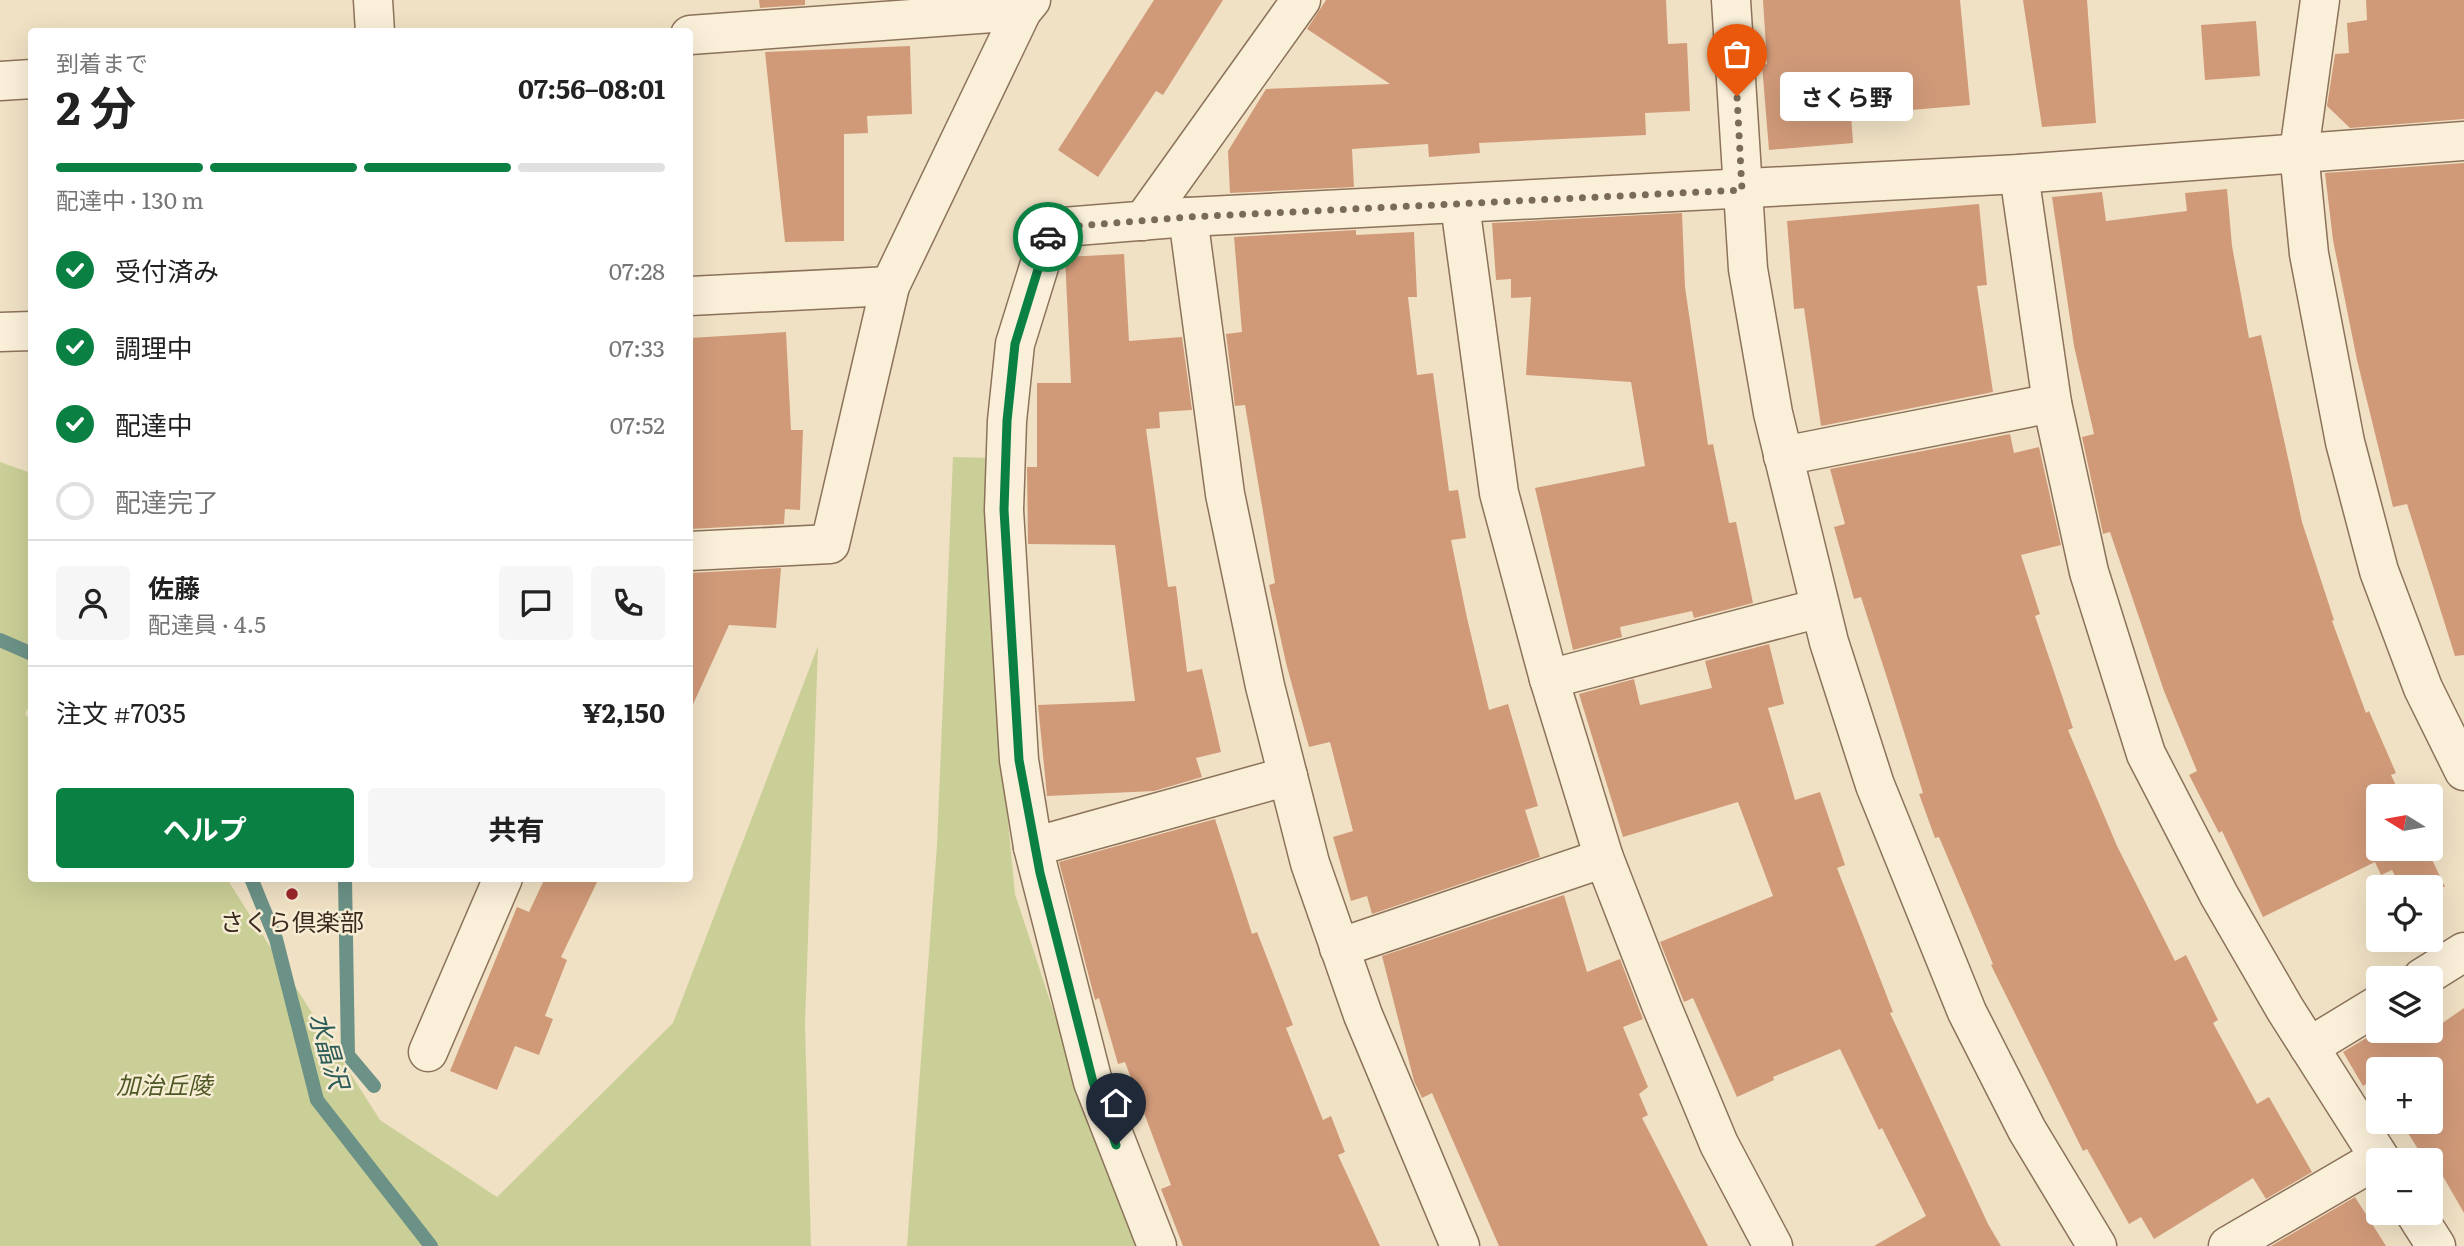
<!DOCTYPE html>
<html lang="ja">
<head>
<meta charset="utf-8">
<style>
  body { margin:0; font-family:Literata,"Noto Sans JP",serif; background:#f6f6f6; color:#222; height:100vh; display:flex; flex-direction:column; font-size:26px; white-space:nowrap }
  * { box-sizing:border-box; margin:0 }
  p { font-size:23px; color:#767676 }
  .icon { flex:none; width:38px; height:38px; fill:none; stroke:currentColor; stroke-width:2; stroke-linecap:round; stroke-linejoin:round }
  .map { position:relative; flex:1; overflow:hidden }
  .details { position:absolute; left:28px; top:28px; width:665px; height:854px; display:flex; flex-direction:column; background:#fff; border-radius:7px; box-shadow:0 7px 28px #0002 }
  .details>* { flex:none }
  .needle { width:46px; rotate:281deg }
  .fabs { position:absolute; left:2366px; top:784px; display:grid; gap:14px }
  .fabs a { display:grid; place-items:center; width:77px; height:77px; border-radius:7px; background:#fff; box-shadow:0 7px 28px #0002; font-size:35px }
  .pin { position:absolute; display:grid; place-items:center; width:60px; height:60px; color:#fff; margin:-72px -30px; border-radius:50% 50% 50% 0; rotate:-45deg; box-shadow:0 0 7px #0007 }
  .pin .icon { rotate:45deg }
  .courier { position:absolute; display:grid; place-items:center; width:70px; height:70px; margin:-35px; border:5px solid #0b8043; border-radius:50%; background:#fff; color:#222; box-shadow:0 2px 9px #0007 }
  .bubble { position:absolute; height:49px; border-radius:7px; background:#fff; box-shadow:0 7px 28px #0002; font-size:23px; font-weight:700; line-height:49px; text-align:center }
  .summary em { font-style:normal; font-weight:700 }
  .summary div { display:flex; flex-direction:column-reverse }
  .summary { display:flex; align-items:center; justify-content:space-between; height:119px; padding:0 28px }
  h1 { font-size:46px; font-weight:700; line-height:52px }
  .bar { display:grid; grid-template-columns:repeat(4,1fr); gap:10px 7px; align-content:center; height:84px; padding:0 28px }
  .bar i { height:9px; border-radius:5px; background:#e0e0e0 }
  .bar .on { background:#0b8043 }
  .bar p { grid-column:span 4 }
  .line { display:flex; align-items:center; gap:18px; padding:0 28px; border-top:2px solid #e0e0e0 }
  .line div { flex:1 }
  .round { display:grid; place-items:center; flex:none; width:74px; height:74px; border-radius:7px; background:#f6f6f6 }
  ol { padding:0 28px; list-style:none }
  li { display:flex; align-items:center; gap:21px; height:77px }
  li p { margin-inline-start:auto }
  li .icon { padding:7px; border-radius:50%; background:#0b8043; color:#fff; stroke-width:4 }
  li:last-child { color:#767676 }
  li i { width:38px; height:38px; border:4px solid #e0e0e0; border-radius:50% }
  .primary-button { display:flex; gap:14px; margin-top:auto; padding:14px 28px }
  .primary-button a { flex:1; height:80px; border-radius:7px; background:#0b8043; color:#fff; font-size:28px; font-weight:700; line-height:80px; text-align:center }
  .primary-button a+a { background:#f6f6f6; color:#222 }
  .map>svg:first-child { display:block }
</style>
</head>
<body>
<div class="map">
<svg width="2464" height="1246" viewBox="0 0 2464 1246">
  <rect width="100%" height="100%" fill="#f0e1c4"/>
  <g fill="#cacf97">
    <path d="M953 457 995 458 996 696 1015 894 1072 1068 1150 1246H907L937 845Z"/>
    <path d="M0 462 31 473 32 701 25 714 32 720V878L227 879 380 1120 497 1197 673 1023 818 646 805 1025 811 1246H0Z"/>
  </g>
  <g fill="none" stroke-linecap="round" stroke-linejoin="round">
    <g stroke="#6c9287" stroke-width="14">
      <path d="M0 640 32 654"/>
      <path d="M251 878 276 939 317 1100 431 1246"/>
      <path d="M345 878 348 1055 374 1086"/>
    </g>
  </g>
  <g fill="#d09a79">
    <path d="M759 0H805V5L760 8Z"/>
    <path d="M1154 0H1223L1163 95 1156 91 1098 177 1058 150Z"/>
    <path d="M1326 0H1666L1668 44 1687 43 1690 111 1645 113 1646 135 1479 143 1480 153 1429 157 1428 144 1352 149 1354 187 1230 193 1228 151 1266 89 1390 84 1307 29Z"/>
    <path d="M1763 0H1960L1970 105 1851 115 1853 143 1769 150 1762 65 1767 64Z"/>
    <path d="M2023 0H2087L2096 123 2042 127Z"/>
    <path d="M2366 0H2464V119L2350 128 2327 106 2335 54 2349 53 2347 23 2367 20Z"/>
    <path d="M2256 21 2260 76 2205 80 2201 25Z"/>
    <path d="M910 46 912 114 867 116 868 133 844 134V241L785 242 765 52Z"/>
    <path d="M2464 163V655L2455 656 2407 504 2393 507 2357 360 2333 240 2325 173Z"/>
    <path d="M2227 189 2232 246 2249 338 2261 335 2302 522 2334 620 2332 621 2366 713 2369 711 2396 773 2391 775 2401 796H2378V849H2427L2445 887H2401L2392 870 2381 875 2375 862 2263 917 2222 831 2219 833 2189 775 2197 771 2164 691 2110 532 2103 534 2082 437 2094 434 2074 346 2052 197 2102 192 2106 221 2187 211 2185 193Z"/>
    <path d="M1979 204 1987 285 1977 286 1993 392 1821 426 1804 308 1794 309 1787 221Z"/>
    <path d="M1682 213 1685 287 1708 445 1713 444 1729 523 1736 522 1753 603 1694 618 1692 611 1620 627 1622 637 1573 650 1535 488 1645 466 1631 382 1526 375 1531 297 1511 298V279L1496 280 1492 223Z"/>
    <path d="M1356 230V235L1414 232 1417 297H1408L1417 375 1433 373 1449 491 1458 490 1466 538 1451 540 1467 618 1489 710 1508 704 1538 806 1525 810 1540 857 1372 914 1367 896 1351 901 1333 837 1353 831 1330 742 1309 747 1286 663 1269 585 1275 583 1245 405 1235 406 1226 334 1242 332 1234 237Z"/>
    <path d="M1124 254 1129 341 1182 337 1192 410 1159 412 1160 428 1146 429 1168 587 1176 586 1187 672 1202 669 1221 752 1196 758 1202 777 1154 791 1047 796 1038 705 1135 701 1115 545 1028 544 1027 467H1037V383H1071L1065 257Z"/>
    <path d="M786 332 791 430H803L800 510 785 509 784 524 690 529V338Z"/>
    <path d="M2010 434 2014 453 2039 447 2061 545 2021 555 2040 614 2035 616 2073 728 2068 730 2117 846 2175 961 2186 955 2218 1020 2213 1023 2257 1104 2269 1097 2312 1172 2266 1199 2253 1178 2154 1239 2141 1217 2129 1224 2087 1149 2083 1151 1991 965 1993 964 1939 837 1935 838 1919 794 1923 793 1888 681 1861 597 1854 599 1834 527 1845 524 1830 469Z"/>
    <path d="M781 568 776 628 729 625 690 711V573Z"/>
    <path d="M1769 644 1784 704 1768 708 1795 800 1820 792 1845 865 1837 868 1893 1012 1890 1013 1988 1224 2001 1246H1874L1926 1216 1882 1128 1879 1130 1840 1049 1773 1077 1774 1080 1737 1097 1693 998 1684 1002 1660 942 1773 896 1738 802 1623 837 1579 694 1634 679 1640 705 1712 688 1705 661Z"/>
    <path d="M1215 819 1252 934 1257 932 1293 1025 1286 1028 1323 1120 1331 1116 1345 1152 1338 1155 1380 1246H1183L1161 1189 1171 1185 1125 1062 1118 1064 1099 998 1095 1000 1059 862Z"/>
    <path d="M545 878H599L561 957 567 960 545 1016 553 1019 539 1055 515 1046 497 1090 450 1071 517 907 529 912Z"/>
    <path d="M1564 895 1587 972 1620 959 1643 1019 1623 1027 1648 1087 1639 1094 1648 1115 1642 1118 1708 1246H1499L1432 1093 1422 1098 1414 1081 1382 956Z"/>
    <path d="M2464 1008V1213L2437 1166 2431 1170V1160H2425L2401 1122H2431V1069H2378V1086L2374 1079 2363 1086 2343 1052 2378 1031H2431Z"/>
    <path d="M2355 1197 2386 1246H2271Z"/>
  </g>
  <g fill="none" stroke-linecap="round" stroke-linejoin="round">
    <g stroke="#8c725a" stroke-width="41">
      <g id="minor">
        <path d="M373 0 375 32"/>
        <path d="M2320 0 2299 152 2309 254 2345 442 2379 571 2423 688 2464 771"/>
        <path d="M690 35 1022 11"/>
        <path d="M0 81 32 79"/>
        <path d="M2019 174 2052 403 2089 572 2146 754 2219 895 2285 1009 2381 1160"/>
        <path d="M1460 205 1499 493 1549 679 1604 858 1662 1007 1719 1144 1773 1246"/>
        <path d="M1188 217 1225 494 1265 686 1310 863 1363 1015 1460 1246"/>
        <path d="M1143 221 1301 0"/>
        <path d="M690 296 890 286"/>
        <path d="M0 332 32 331"/>
        <path d="M1783 456 2052 403"/>
        <path d="M690 551 830 544 890 286 1022 11 1031 0"/>
        <path d="M1549 679 1820 608"/>
        <path d="M1033 847 1288 776"/>
        <path d="M1339 948 1604 858"/>
        <path d="M2422 978 2464 952"/>
        <path d="M2309 1047 2378 1005"/>
        <path d="M428 1052 503 878"/>
        <path d="M2415 1213 2436 1246"/>
        <path d="M1157 1246 1093 1082 1033 847 1019 760 1004 510 1007 421 1015 344 1051 228 1188 217 2019 174 2464 141"/>
        <path d="M2228 1246 2379 1158"/>
      </g>
    </g>
    <g stroke="#8c725a" stroke-width="41">
      <path id="tertiary" d="M1731 0 1748 269 1773 413 1829 642 1875 785 1967 1012 2027 1130 2097 1246"/>
    </g>
    <use href="#minor" stroke="#faefd8" stroke-width="38"/>
    <use href="#tertiary" stroke="#faefd8" stroke-width="38"/>
  </g>
  <g fill="none" stroke-linecap="round" stroke-linejoin="round">
    <path stroke="#7a6b58" stroke-width="7" stroke-dasharray="0 12.6" d="M1048 237 1051 228 1188 217 1742 190 1737 96"/>
    <path stroke="#0b8043" stroke-width="9" d="M1048 237 1015 344 1007 421 1004 510 1019 760 1040 873 1093 1082 1116 1145"/>
  </g>
  <circle fill="#9d272c" stroke="#f7ecd4" stroke-width="2.5" cx="292" cy="894" r="7"/>
  <g text-anchor="middle" dominant-baseline="central" stroke-width="5" stroke-linejoin="round" paint-order="stroke">
    <g font-size="24" fill="#3b2b1e" stroke="#f7ecd4">
      <text x="292" y="920">さくら倶楽部</text>
    </g>
    <g font-size="24" font-style="italic" fill="#4d5824" stroke="#f7ecd4">
      <text x="164" y="1083">加治丘陵</text>
    </g>
    <g font-size="26" font-style="italic" fill="#2d5b57" stroke="#f7ecd4">
      <text transform="translate(331 1050) rotate(74)">水晶沢</text>
    </g>
  </g>
</svg>
<div class="fabs">
<a><svg class="needle" viewBox="-14 -14 28 28"><path d="M0-13l5 13h-10z" fill="#e53935"/><path d="M0 13l5-13h-10z" fill="#767676"/></svg></a>
<a><svg class="icon" aria-label="locate" viewBox="0 0 24 24"><circle cx="12" cy="12" r="6"/><path d="M12 2v4M12 18v4M2 12h4M18 12h4"/></svg></a>
<a><svg class="icon" aria-label="layers" viewBox="0 0 24 24"><path d="M12 4l9 5-9 5-9-5zM3 14l9 5 9-5"/></svg></a>
<a>+</a>
<a>−</a>
</div>
<div class="pin" style="left:1737px;top:96px;background:#ea580c"><svg class="icon" aria-label="bag" viewBox="0 0 24 24"><path d="M5 8h14l-1 12H6zM9 8a3 3 0 0 1 6 0"/></svg></div>
<div class="pin" style="left:1116px;top:1145px;background:#1f2937"><svg class="icon" aria-label="home" viewBox="0 0 24 24"><path d="M3 11l9-7 9 7M6 9v11h12V9"/></svg></div>
<div class="courier" style="left:1048px;top:237px"><svg class="icon" aria-label="car" viewBox="0 0 24 24"><path d="M5 17H2v-5l4-1 3-4h7l3 4 3 1v5h-3M9 17h6M6 11h13"/><circle cx="7" cy="17" r="2"/><circle cx="17" cy="17" r="2"/></svg></div>
<div class="bubble" style="left:1780px;top:72px;width:133px">さくら野</div>
<section class="details">
<div class="summary"><div><h1>2 分</h1><p>到着まで</p></div><em>07:56–08:01</em></div>
<div class="bar"><i class="on"></i><i class="on"></i><i class="on"></i><i></i><p>配達中 · 130 m</p></div>
<ol>
<li><svg class="icon" aria-label="check" viewBox="0 0 24 24"><path d="M5 12l5 5 9-10"/></svg>受付済み<p>07:28</p></li>
<li><svg class="icon" aria-label="check" viewBox="0 0 24 24"><path d="M5 12l5 5 9-10"/></svg>調理中<p>07:33</p></li>
<li><svg class="icon" aria-label="check" viewBox="0 0 24 24"><path d="M5 12l5 5 9-10"/></svg>配達中<p>07:52</p></li>
<li><i></i>配達完了</li>
</ol>
<div class="line" style="height:126px"><a class="round"><svg class="icon" aria-label="person" viewBox="0 0 24 24"><circle cx="12" cy="8" r="4"/><path d="M4 21q1-7 8-7t8 7"/></svg></a><div><b>佐藤</b><p>配達員 · 4.5</p></div><a class="round"><svg class="icon" aria-label="chat" viewBox="0 0 24 24"><path d="M4 5h16v11H9l-5 4z"/></svg></a><a class="round"><svg class="icon" aria-label="phone" viewBox="0 0 24 24"><path d="M5 4h4l2 5-3 2q2 4 5 5l2-3 5 2v4C11 20 4 13 5 4z"/></svg></a></div>
<div class="line" style="height:91px"><div>注文 #7035</div><b>¥2,150</b></div>
<div class="primary-button"><a>ヘルプ</a><a>共有</a></div>
</section>
</div>
</body>
</html>
